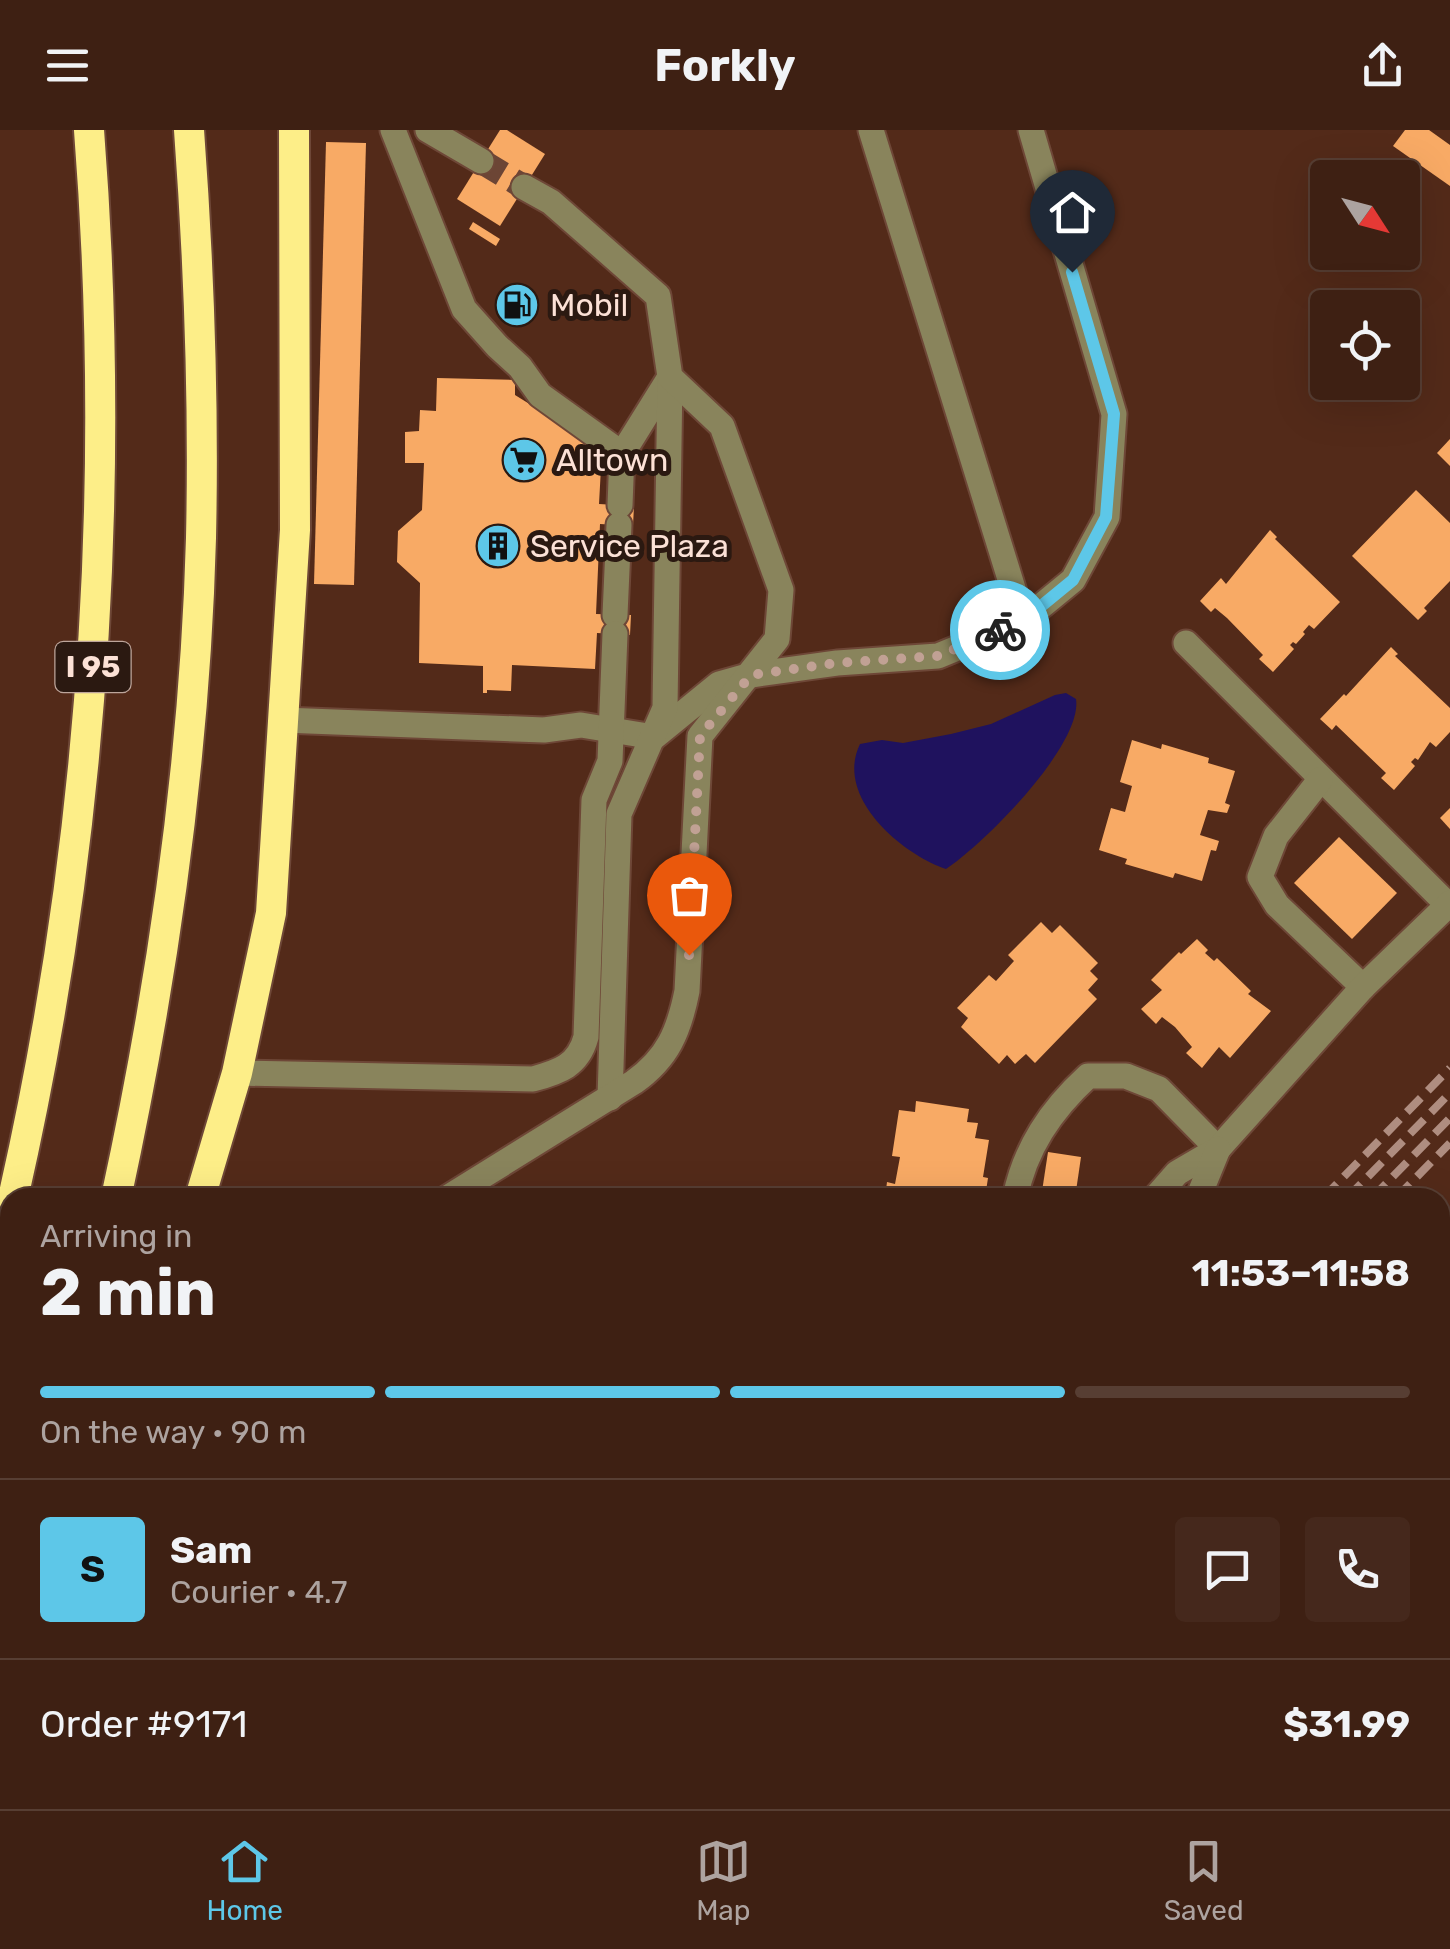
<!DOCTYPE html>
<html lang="en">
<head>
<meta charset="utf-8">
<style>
  body { margin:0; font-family:Rubik,sans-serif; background:#45281c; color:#f1f3f6; height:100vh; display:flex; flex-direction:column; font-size:38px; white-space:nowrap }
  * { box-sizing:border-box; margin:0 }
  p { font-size:32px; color:#ada3a0 }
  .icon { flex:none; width:55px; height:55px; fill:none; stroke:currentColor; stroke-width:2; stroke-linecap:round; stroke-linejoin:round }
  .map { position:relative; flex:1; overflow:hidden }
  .details { position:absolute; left:0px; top:1058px; width:1450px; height:622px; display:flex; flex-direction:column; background:#3e2013; border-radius:30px 30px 0 0; box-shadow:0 10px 40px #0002,0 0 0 2px #573e33 }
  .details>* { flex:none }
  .needle { width:65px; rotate:126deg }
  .buttons { position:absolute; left:1310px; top:30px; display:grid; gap:20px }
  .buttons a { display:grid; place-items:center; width:110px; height:110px; border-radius:10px; background:#3e2013; box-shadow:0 10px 40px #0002,0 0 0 2px #573e33; font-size:50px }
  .pin { position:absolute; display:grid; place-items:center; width:85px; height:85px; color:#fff; margin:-102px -42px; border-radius:50% 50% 50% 0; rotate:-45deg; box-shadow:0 0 10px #0007 }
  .pin .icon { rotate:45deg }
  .courier { position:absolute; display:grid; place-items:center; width:100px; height:100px; margin:-50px; border:8px solid #5dc7e8; border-radius:50%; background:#fff; color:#222; box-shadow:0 2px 12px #0007 }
  .summary em { font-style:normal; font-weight:700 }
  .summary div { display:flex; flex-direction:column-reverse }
  .summary { display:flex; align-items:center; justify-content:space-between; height:170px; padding:0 40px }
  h1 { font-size:65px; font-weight:700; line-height:75px }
  .bar { display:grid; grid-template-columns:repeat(4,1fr); gap:15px 10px; align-content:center; height:120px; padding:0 40px }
  .bar i { height:12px; border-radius:8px; background:#573e33 }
  .bar .active { background:#5dc7e8 }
  .bar p { grid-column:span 4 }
  .line { display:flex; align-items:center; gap:25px; padding:0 40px; border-top:2px solid #573e33 }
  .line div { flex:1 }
  .round { display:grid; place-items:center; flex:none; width:105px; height:105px; border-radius:10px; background:#45281c }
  header { display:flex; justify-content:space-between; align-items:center; height:130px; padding:0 40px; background:#3e2013; font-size:45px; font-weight:700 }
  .tabs { display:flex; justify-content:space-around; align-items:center; height:140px; border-top:2px solid #573e33; background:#3e2013; font-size:28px; color:#ada3a0 }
  .tabs a { display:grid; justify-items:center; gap:5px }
  .tabs .active { color:#5dc7e8 }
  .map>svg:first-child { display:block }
</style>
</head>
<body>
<header><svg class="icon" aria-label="menu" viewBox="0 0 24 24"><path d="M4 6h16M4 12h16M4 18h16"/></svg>Forkly<svg class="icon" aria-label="share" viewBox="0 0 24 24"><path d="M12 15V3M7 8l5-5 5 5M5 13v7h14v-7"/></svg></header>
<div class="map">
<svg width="1450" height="1679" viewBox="0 0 1450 1679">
  <rect width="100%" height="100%" fill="#532a19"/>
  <path fill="#1f125e" d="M1066 563 1076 569C1083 615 983 715 946 739 902 724 834 667 860 614L882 610 903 613 951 604 991 594 1055 565Z"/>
  <g fill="#f8aa65">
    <path d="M500 0H507L545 24 500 96 457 69Z"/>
    <path d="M1405 0H1429L1450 15V56L1393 16Z"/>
    <path d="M326 12 366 13 354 455 314 454Z"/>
    <path d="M473 92 500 109 496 116 469 99Z"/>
    <path d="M437 248 515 250V265L602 319 599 374 634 376 633 396 600 394 596 484 631 485 630 505 597 503 595 539 512 535 511 561 487 560V563H483V536L419 533 420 453 397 432 398 401 422 380 424 333H405V302L419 301 420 280 436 281Z"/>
    <path d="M1450 309V336L1437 323Z"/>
    <path d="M1416 360 1450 393V451L1424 478 1427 481 1418 490 1352 426Z"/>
    <path d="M1270 400 1277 407 1275 409 1340 472 1314 499 1309 495 1303 502 1305 504 1296 514 1293 512 1290 515 1294 519 1273 542 1259 529 1263 525 1227 488 1215 478 1211 482 1200 471 1221 448 1226 454Z"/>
    <path d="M1391 517 1398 524 1395 526 1450 578V602L1436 617 1430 612 1418 630 1415 628 1411 632 1415 636 1394 660 1381 648 1386 643 1336 595 1332 600 1320 589 1344 564 1346 566Z"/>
    <path d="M1132 610 1161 619 1162 614 1209 628 1208 633 1235 641 1225 673 1230 675 1227 683 1208 680 1200 705 1219 711 1216 721 1211 720 1202 751 1175 743 1173 748 1125 734 1127 729 1099 720 1111 678 1125 682 1132 656 1120 652Z"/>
    <path d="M1450 678V699L1440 688Z"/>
    <path d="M1339 707 1397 763 1352 809 1294 753Z"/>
    <path d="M1041 792 1052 803 1060 795 1098 833 1090 841 1098 849 1088 860 1097 869 1035 933 1026 924 1015 934 1007 925 999 934 961 897 968 888 957 878 989 845 996 851 1014 831 1008 825Z"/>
    <path d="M1197 809 1208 820 1205 823 1214 831 1217 828 1251 861 1248 864 1271 881 1230 928 1219 917 1202 938 1186 923 1192 917 1175 897 1162 887 1156 894 1141 879 1162 860 1151 850 1179 822 1181 824Z"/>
    <path d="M916 971 969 979 967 992 978 993 975 1008 989 1010 983 1047 988 1048 986 1061 981 1060 980 1068H885L887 1052 895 1054 900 1027 892 1026 899 980 915 982Z"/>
    <path d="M1048 1022 1081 1027 1075 1068H1041Z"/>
    <path d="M1440 1175 1450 1186V1218L1440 1224Z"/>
    <path d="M1450 1264V1292L1440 1298V1270Z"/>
    <path d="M1450 1490V1525L1440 1515V1500Z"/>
    <path d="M280 1670H364L373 1679H271Z"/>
    <path d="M1189 1670H1223L1215 1679H1199Z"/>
    <path d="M1304 1670H1348L1358 1679H1318Z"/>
  </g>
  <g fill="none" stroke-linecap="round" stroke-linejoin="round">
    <path stroke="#6c4535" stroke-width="25" stroke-dasharray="25 12" stroke-linecap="butt" d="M481 31 524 57"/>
    <g stroke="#6e4737" stroke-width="29">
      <g id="minor">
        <path d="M393 0 464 179 497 216 520 237 540 265 622 324 620 375"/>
        <path d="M428 0 481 31"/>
        <path d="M871 0 1023 491"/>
        <path d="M622 324 670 247"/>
        <path d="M615 485 619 395"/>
        <path d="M1186 513 1448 775"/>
        <path d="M283 590 544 600 581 595 654 607 719 554 751 545 837 533 938 526 1023 491 1073 450 1107 387 1114 284 1031 0"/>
        <path d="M1320 650 1276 706 1260 747 1277 775 1363 857"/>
        <path d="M237 943 533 949C559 942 578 936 586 907L594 670 610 631 615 504"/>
        <path d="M610 968 619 684 665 578 670 247"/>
        <path d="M447 1068 634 952C668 928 679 901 687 861L700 606 777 509 781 460 722 296 670 247 658 166 551 72 524 57"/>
        <path d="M1015 1068C1025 1018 1051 980 1088 946H1126L1159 959 1218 1019"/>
        <path d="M1155 1068 1177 1043 1218 1019 1363 857 1450 773"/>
        <path d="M1198 1068 1218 1019"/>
        <path d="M393 1670 401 1679"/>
        <path d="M229 1679 238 1670"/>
        <path d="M574 1679 583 1670"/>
        <path d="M614 1679 622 1670"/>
      </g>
    </g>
    <g stroke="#6e4737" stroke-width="34">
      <g id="highway">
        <path d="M13 1068C93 716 117 359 89 0"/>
        <path d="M116 1068C163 851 195 630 201 408 204 272 199 136 189 0"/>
        <path d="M200 1068 237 943 271 783 295 400 294 0"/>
        <path d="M0 1123 10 1082"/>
        <path d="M0 1496 10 1467"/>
        <path d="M0 1602 10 1581"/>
      </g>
    </g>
    <use href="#minor" stroke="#89845c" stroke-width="25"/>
    <use href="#highway" stroke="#fdee88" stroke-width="30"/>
    <g stroke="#af8d80" stroke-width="8" stroke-dasharray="20 10" stroke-linecap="butt">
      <path d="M1323 1068 1450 938"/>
      <path d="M1347 1068 1450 963"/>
      <path d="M1372 1068 1450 988"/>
      <path d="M1396 1068 1450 1013"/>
      <path d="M719 1679 728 1670"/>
      <path d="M744 1679 752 1670"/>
      <path d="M769 1679 777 1670"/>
      <path d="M793 1679 802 1670"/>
    </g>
  </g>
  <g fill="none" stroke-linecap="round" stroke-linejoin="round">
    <path stroke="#c1a194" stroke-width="10" stroke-dasharray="0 18" d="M689 825 700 606 751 545 836 533 938 526 1000 500"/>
    <path stroke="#5dc7e8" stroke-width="12" d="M1000 500 1023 491 1073 450 1106 387 1114 284 1072 142"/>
  </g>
  <defs>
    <g id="fuel-disc" transform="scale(2.25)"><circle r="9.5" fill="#5dc7e8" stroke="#2b1911"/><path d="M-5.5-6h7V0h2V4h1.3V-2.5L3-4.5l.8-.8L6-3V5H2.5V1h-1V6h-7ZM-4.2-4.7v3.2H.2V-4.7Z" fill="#111"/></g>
    <g id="supermarket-disc" transform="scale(2.25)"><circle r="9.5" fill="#5dc7e8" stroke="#2b1911"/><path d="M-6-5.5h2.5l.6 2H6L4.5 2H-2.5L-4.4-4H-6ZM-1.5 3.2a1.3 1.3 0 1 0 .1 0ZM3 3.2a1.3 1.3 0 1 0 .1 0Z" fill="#111"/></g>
    <g id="building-disc" transform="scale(2.25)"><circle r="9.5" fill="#5dc7e8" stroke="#2b1911"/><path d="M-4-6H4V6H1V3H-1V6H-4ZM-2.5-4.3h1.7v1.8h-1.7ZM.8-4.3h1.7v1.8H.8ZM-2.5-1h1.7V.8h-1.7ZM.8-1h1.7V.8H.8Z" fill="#111"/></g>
  </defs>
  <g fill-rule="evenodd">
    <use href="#fuel-disc" x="517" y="175"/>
    <use href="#supermarket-disc" x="524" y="330"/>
    <use href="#building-disc" x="498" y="416"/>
  </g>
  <g text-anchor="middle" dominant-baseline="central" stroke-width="10" stroke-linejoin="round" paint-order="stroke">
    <rect fill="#2b1911" stroke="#bda59b" stroke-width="2.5" x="55.5" y="512" width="75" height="50" rx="8"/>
    <g font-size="30" font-weight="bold" fill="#fce1d6">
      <text x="93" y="537">I 95</text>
    </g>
    <g font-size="32" fill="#fce1d6" stroke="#2b1911" text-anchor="start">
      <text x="550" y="175">Mobil</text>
      <text x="556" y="330">Alltown</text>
      <text x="530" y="416">Service Plaza</text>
    </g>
  </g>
</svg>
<div class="buttons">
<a><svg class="needle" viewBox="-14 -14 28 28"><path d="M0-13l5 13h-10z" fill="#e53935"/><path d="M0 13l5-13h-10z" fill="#ada3a0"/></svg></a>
<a><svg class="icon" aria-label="locate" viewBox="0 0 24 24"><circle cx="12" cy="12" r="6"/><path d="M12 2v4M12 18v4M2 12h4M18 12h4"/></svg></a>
</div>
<div class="pin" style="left:689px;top:825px;background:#ea580c"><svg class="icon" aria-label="bag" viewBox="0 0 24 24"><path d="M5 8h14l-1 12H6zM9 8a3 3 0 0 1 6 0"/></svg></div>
<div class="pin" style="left:1072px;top:142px;background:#1f2937"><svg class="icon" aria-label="home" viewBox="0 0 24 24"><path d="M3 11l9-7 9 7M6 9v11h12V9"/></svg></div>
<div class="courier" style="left:1000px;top:500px"><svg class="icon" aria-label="bike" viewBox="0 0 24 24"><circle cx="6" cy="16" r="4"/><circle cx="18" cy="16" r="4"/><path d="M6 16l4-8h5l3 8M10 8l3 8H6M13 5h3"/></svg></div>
<section class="details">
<div class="summary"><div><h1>2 min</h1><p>Arriving in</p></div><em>11:53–11:58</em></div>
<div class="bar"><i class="active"></i><i class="active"></i><i class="active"></i><i></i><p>On the way · 90 m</p></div>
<div class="line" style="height:180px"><b class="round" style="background:#5dc7e8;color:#111">S</b><div><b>Sam</b><p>Courier · 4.7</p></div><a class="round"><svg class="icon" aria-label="chat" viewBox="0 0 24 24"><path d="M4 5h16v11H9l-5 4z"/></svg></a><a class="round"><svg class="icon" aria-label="phone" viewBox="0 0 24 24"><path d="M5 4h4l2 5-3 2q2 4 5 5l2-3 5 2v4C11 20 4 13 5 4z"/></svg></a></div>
<div class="line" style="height:130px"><div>Order #9171</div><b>$31.99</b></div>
</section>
</div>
<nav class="tabs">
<a class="active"><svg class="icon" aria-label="home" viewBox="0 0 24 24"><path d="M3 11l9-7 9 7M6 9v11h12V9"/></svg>Home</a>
<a><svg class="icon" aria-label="map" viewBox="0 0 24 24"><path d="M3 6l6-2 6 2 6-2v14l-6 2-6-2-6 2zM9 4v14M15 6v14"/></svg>Map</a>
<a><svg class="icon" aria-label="saved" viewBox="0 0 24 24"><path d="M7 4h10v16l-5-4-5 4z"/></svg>Saved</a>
</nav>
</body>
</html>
